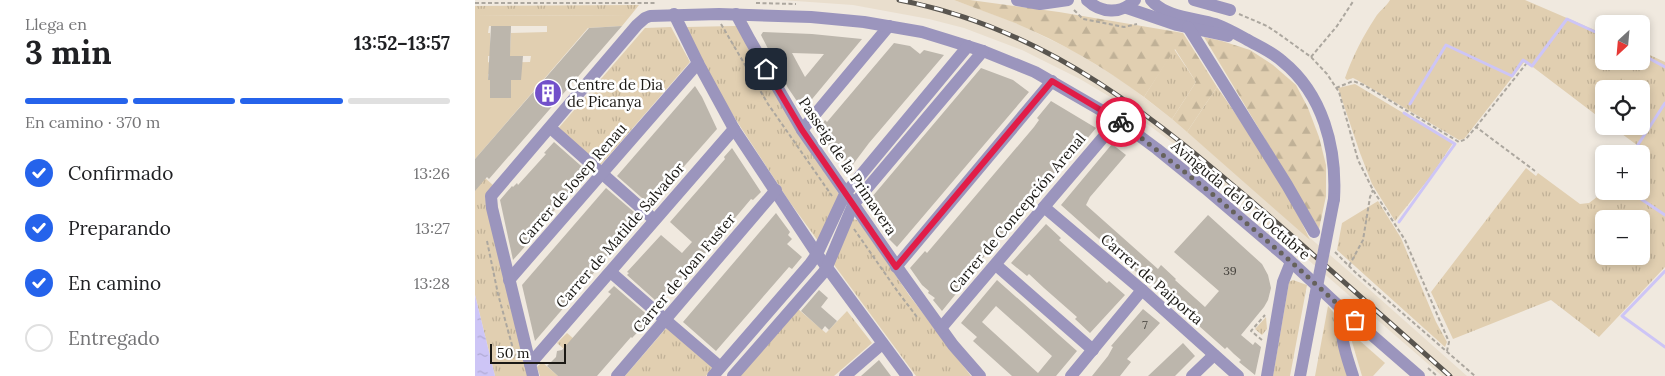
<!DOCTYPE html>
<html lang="es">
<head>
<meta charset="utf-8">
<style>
  body { margin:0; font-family:Lora,serif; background:#f6f6f6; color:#202124; height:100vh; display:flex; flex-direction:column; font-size:19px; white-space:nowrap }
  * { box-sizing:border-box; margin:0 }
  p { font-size:16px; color:#757577 }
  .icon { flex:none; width:28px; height:28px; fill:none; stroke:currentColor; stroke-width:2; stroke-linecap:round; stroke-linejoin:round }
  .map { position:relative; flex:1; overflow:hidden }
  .sheet { display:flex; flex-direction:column; background:#fff; width:475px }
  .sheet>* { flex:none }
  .needle { width:32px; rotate:206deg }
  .buttons { position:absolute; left:1120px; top:15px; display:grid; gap:10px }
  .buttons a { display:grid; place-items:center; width:55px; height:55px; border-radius:8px; background:#fff; box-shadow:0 2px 8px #0003; font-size:25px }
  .scale { position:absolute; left:15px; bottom:12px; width:76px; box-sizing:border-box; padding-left:5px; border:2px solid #1b1915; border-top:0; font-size:14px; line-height:18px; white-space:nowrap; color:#1b1915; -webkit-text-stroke:4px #fff; paint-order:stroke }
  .pin { position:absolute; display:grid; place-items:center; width:42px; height:42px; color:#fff; margin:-21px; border-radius:10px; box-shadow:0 2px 8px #0006 }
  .courier { position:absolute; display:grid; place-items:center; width:50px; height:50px; margin:-25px; border:4px solid #e11d48; border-radius:50%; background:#fff; color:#222; box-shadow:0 1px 6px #0007 }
  .overview em { font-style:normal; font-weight:800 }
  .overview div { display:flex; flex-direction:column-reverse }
  .overview { display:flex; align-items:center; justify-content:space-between; height:85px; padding:0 25px }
  h1 { font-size:32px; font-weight:800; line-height:38px }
  .bar { display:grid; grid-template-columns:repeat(4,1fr); gap:8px 5px; align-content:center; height:60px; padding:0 25px }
  .bar i { height:6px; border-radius:4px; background:#e0e0e0 }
  .bar .current { background:#2563eb }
  .bar p { grid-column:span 4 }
  ol { padding:0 25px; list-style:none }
  li { display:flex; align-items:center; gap:15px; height:55px }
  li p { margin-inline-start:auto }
  li .icon { padding:5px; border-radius:50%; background:#2563eb; color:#fff; stroke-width:4 }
  li:last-child { color:#757577 }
  li i { width:28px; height:28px; border:2px solid #e0e0e0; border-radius:50% }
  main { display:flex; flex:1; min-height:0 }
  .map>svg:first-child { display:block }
</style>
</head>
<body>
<main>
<section class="sheet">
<div class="overview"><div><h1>3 min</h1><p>Llega en</p></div><em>13:52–13:57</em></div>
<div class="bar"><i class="current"></i><i class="current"></i><i class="current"></i><i></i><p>En camino · 370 m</p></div>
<ol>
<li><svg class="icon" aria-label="check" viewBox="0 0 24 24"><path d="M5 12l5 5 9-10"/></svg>Confirmado<p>13:26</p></li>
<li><svg class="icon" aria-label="check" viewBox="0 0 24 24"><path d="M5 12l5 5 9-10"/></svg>Preparando<p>13:27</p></li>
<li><svg class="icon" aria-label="check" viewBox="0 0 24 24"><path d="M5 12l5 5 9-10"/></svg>En camino<p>13:28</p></li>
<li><i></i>Entregado</li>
</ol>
</section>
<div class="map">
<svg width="1190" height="376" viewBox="0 0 1190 376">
  <defs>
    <pattern id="grass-tufts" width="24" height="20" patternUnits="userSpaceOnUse" patternTransform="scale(1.25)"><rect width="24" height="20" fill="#e1cfb1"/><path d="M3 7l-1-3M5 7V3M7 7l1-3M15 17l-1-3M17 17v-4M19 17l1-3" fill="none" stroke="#c0b197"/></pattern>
    <pattern id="forest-firs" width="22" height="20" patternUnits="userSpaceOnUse" patternTransform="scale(1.25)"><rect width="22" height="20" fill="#e1cfb1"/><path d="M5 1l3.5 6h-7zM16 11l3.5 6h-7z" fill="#c0b197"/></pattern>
    <pattern id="water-ripples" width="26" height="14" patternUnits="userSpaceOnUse" patternTransform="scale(1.25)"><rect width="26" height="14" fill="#cdc5f6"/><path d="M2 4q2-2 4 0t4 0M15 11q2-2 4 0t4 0" fill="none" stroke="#afa9d2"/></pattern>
  </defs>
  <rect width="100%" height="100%" fill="#f0e9df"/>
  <path fill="#e9decd" d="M279 0H479L541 23 599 51 649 82 697 119 877 274 992 376H967L702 146 637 98 605 79 547 50 489 28 454 19 378 5 306 0Z"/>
  <g fill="url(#grass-tufts)" fill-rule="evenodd">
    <path d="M915 0H1050L1129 34V61H1166V51L1190 62V267L1124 337 1076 300 978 339 956 292 1051 168 1061 176 1063 173 1105 204 1114 203 1130 191H1166V154H1157L1162 145 1136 126H1166V89H1129V121L1050 61 989 139 984 140 882 80 878 78 872 80 870 78C877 58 888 36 900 18 904 11 911 7 915 0ZM1129 219H1166V256H1129Z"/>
    <path d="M164 5 156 15 0 16V6Z"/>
    <path d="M259 26H261L365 196 343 241 314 201 263 123 247 98 211 27Z"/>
    <path d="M196 27 215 62 124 167 81 131 170 28Z"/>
    <path d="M699 49 721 82 697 119 669 97Z"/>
    <path d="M880 84 978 143 956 176 920 221 897 184 885 153 863 88Z"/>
    <path d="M742 87C776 136 811 186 835 240L712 132Z"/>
    <path d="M0 169 19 186 53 376H20L0 295Z"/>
    <path d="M903 201 926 238 961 322 972 342 970 347 862 250 867 223Z"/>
    <path d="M378 219 382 220 389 228 434 295 496 376H441L357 262Z"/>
    <path d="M818 280 832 285 815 376H798L814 282Z"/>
    <path d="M853 306 859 313 862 338 875 376H840Z"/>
    <path d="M323 309 351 333 372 311 397 343 359 376H264Z"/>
    <path d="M791 317 792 329 787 335 780 329Z"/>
    <path d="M193 326 239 366 231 376H150Z"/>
    <path d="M92 333 114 352 105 363 82 343Z"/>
    <path d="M67 362 83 376H65L62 367Z"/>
  </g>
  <g fill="url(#forest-firs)">
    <path d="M479 0H495L584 12 708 33 742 87 712 132 697 119 721 82 700 49 669 97C629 67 586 42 540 23 520 15 499 8 479 0Z"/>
    <path d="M729 37 747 41 775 50 798 65 821 85 833 108 844 137 851 165V196L844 229Z"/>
  </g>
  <g fill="#e1cfb1" fill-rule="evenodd">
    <path d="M156 15 147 26 113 28 0 159V16ZM14 26H72V32L36 33 35 51H15V33H13ZM13 56H56L55 62 15 63 13 62ZM13 74 46 80H36V98H16L15 80H13Z"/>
    <path d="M876 333 910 363 898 376H887L875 335Z"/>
  </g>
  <path fill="url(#water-ripples)" d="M0 295 20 376H0Z"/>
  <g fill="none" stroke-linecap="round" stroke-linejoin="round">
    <g stroke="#cdc5f6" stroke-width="3">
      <path d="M1166 54 1190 67"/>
      <path d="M935 104 971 45 1037 76 1048 60 1057 66 1092 19 1129 36"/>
      <path d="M1157 154 1190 103"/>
      <path d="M1154 191 1190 215"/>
      <path d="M924 222 980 144 929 113"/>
      <path d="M1190 271 1147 316 1190 347"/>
    </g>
  </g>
  <g fill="#bcb6ac" fill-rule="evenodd">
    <path d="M16 26H36L35 56H48L46 80H36V98H15V80H13Z"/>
    <path d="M147 26 14 179 12 177 0 191V159L114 28Z"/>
    <path d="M288 32 337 34 387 39 328 110 313 88 286 35ZM317 53 349 54 330 77Z"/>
    <path d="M419 43 435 46 445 54 449 50 469 55 394 143 376 167 357 151 343 129 350 120 352 122Z"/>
    <path d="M506 68 538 80 554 92 422 247 409 234 412 231 391 204Z"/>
    <path d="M220 86 227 97 242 129 175 205 142 176Z"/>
    <path d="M576 101 621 128 601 152 599 150 487 283 489 284 467 311 458 300 460 298 453 293 454 291 447 285 435 268 450 251 452 253 559 127 564 120 562 118Z"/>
    <path d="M79 142 113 172 80 206 81 207 77 215H78L38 260 25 200 37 186 38 187 42 183 43 185 71 154 69 153Z"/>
    <path d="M637 144 651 155 615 197 611 205 683 269 686 265 701 279 700 280 730 307 744 291 699 252 733 215 787 264 793 275 796 288 793 300 789 307 766 335 778 345 780 342 786 347 780 375 764 362 766 360 759 354 752 347 750 349 688 294 689 292 670 276 668 278 586 205Z"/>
    <path d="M257 148 286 192 278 200 276 199 229 255 228 253 186 301 182 298 180 300 152 275 154 273 152 272 186 235 207 253 217 242 195 222 250 159 249 157Z"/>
    <path d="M131 188 166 218 60 341 47 285Z"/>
    <path d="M301 213 315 232 313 235 317 239 312 244 327 257 317 269 314 267 241 351 208 322Z"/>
    <path d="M571 224 586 238 584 240 632 283 634 281 650 295 615 333 600 319 602 317 569 288 554 274 552 276 536 263Z"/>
    <path d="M522 280 602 351 581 376H537L498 341 502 337 486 323ZM521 306 577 356 563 373 507 322Z"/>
    <path d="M139 286 176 318 157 338 156 337 122 376H83L72 366 81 357 82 351 87 350 136 294 133 292Z"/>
    <path d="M344 290 353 298 346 307 362 321 354 330 350 326 347 330 326 311Z"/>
    <path d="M668 309 685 323 652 359 656 362 645 376H617L633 356 638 347 636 346Z"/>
    <path d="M708 343 720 356 700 376H673Z"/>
    <path d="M404 360 416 376H386Z"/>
  </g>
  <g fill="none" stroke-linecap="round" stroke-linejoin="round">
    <g stroke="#aca79f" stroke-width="2" stroke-dasharray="4 2.5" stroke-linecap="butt">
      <path d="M0 3H181"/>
      <path d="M281 3 321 4"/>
      <path d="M599 10 608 19 649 27 662 24"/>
      <path d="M764 14 792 26 804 34 836 57 852 74 864 92 883 160 898 190 930 240 974 342 972 351"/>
      <path d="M246 24 293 104 357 196"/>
      <path d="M836 57 862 26 879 0"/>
      <path d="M861 88 878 81 889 85 984 142 991 139 1001 127 1060 171"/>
      <path d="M1001 127 1051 64"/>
      <path d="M379 229 423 292 442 317"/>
      <path d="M12 241 23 294 40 356"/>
      <path d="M860 252 880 272 1000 376"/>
      <path d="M874 266 888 240 895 197 898 190"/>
      <path d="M787 340 776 331 790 315"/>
      <path d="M953 368 962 376"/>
    </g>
    <g stroke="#9b95bd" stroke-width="12">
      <path d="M542 0 565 4 593 0"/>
      <path d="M612 0C626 13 646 15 660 0"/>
      <path d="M676 0C690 17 720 18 740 24 751 28 760 33 771 39 783 46 796 51 807 61 848 94 862 148 859 199"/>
      <path d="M719 0 755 10"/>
      <path d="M652 8 702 25 753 36"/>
      <path d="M199 14 223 63 259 129 342 254 432 376"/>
      <path d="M261 14 275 40 327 130 427 274 478 345 505 376"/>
      <path d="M713 27 812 185 839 232"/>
      <path d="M327 130 414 26"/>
      <path d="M79 131 124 171"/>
      <path d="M131 177 175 216"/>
      <path d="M569 207 667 290 763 376"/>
      <path d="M521 265 618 350"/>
      <path d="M421 267 577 81"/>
      <path d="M139 275 186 316"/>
      <path d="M34 280 223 63"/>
      <path d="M868 310C864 337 870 351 878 376"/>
      <path d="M194 323 243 365"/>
      <path d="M466 328 643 120"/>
      <path d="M55 364 259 129"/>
      <path d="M58 376 17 208 16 196 162 25 170 18 175 16 244 14 336 17 389 22 447 32 473 40 508 51 560 72 643 120 682 149 730 188 812 258 868 310 944 376"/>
      <path d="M142 376 301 190"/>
      <path d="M238 376 335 264 342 254 370 194 493 46"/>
      <path d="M258 376 348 273 352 267 378 205 508 51"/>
      <path d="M370 376 407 344"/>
      <path d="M596 376 667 290"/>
      <path d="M717 376 739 355"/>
      <path d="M792 376 808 282 816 262"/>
      <path d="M825 376 840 297"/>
    </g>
    <g stroke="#59554f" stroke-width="5">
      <path id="rail" d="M424 0C575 29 681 119 794 216 855 269 915 323 975 376"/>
    </g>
    <use href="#rail" stroke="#fff" stroke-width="3" stroke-dasharray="9" stroke-linecap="butt"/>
    <path stroke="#9b95bd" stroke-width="12" d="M840 297 859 199"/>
  </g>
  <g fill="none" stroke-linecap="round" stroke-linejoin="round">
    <path stroke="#66625c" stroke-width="5" stroke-dasharray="0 9" d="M646 122 735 192 812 258 880 320"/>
    <path stroke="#e11d48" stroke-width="6" d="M291 69 327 130 421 267 577 81 646 122"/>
  </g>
  <defs>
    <g id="building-disc" transform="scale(1.4375)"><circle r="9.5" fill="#7250ca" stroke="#fff"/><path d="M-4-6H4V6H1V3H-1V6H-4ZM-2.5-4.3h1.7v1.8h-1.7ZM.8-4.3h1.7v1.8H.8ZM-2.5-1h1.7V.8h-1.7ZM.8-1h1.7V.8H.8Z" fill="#fff"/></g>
  </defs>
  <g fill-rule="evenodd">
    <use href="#building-disc" x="73" y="93"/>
  </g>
  <g text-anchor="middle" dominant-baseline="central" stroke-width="5" stroke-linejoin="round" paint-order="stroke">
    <g font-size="12" fill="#43403b">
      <text x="755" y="270">39</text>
      <text x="670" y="324">7</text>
    </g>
    <g font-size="15" fill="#1b1915" stroke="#fff" text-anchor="start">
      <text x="92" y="84">Centre de Dia<tspan x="92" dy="17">de Picanya</tspan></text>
    </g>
    <g font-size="15" fill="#1b1915" stroke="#fff">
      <text transform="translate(373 166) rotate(56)">Passeig de la Primavera</text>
      <text transform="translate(97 184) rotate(-49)">Carrer de Josep Renau</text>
      <text transform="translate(766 200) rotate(40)">Avinguda del 9 d'Octubre</text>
      <text transform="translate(542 213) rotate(-50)">Carrer de Concepción Arenal</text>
      <text transform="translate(145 235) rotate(-49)">Carrer de Matilde Salvador</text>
      <text transform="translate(209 273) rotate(-50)">Carrer de Joan Fuster</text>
      <text transform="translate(677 279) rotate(41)">Carrer de Paiporta</text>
    </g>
  </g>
</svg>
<div class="buttons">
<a><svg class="needle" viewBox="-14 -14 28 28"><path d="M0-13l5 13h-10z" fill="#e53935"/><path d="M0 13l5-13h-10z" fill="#757577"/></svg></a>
<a><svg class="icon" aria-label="locate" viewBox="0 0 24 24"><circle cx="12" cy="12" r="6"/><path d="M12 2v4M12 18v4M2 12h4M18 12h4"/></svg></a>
<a>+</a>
<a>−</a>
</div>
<div class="scale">50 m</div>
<div class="pin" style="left:880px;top:320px;background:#ea580c"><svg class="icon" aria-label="bag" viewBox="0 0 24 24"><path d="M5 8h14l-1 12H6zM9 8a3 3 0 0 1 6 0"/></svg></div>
<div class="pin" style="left:291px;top:69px;background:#1f2937"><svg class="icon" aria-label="home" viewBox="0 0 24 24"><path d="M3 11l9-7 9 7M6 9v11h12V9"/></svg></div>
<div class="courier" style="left:646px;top:122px"><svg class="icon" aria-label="bike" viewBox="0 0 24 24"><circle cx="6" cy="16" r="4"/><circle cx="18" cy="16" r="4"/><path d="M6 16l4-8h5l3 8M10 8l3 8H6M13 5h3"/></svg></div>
</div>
</main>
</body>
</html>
